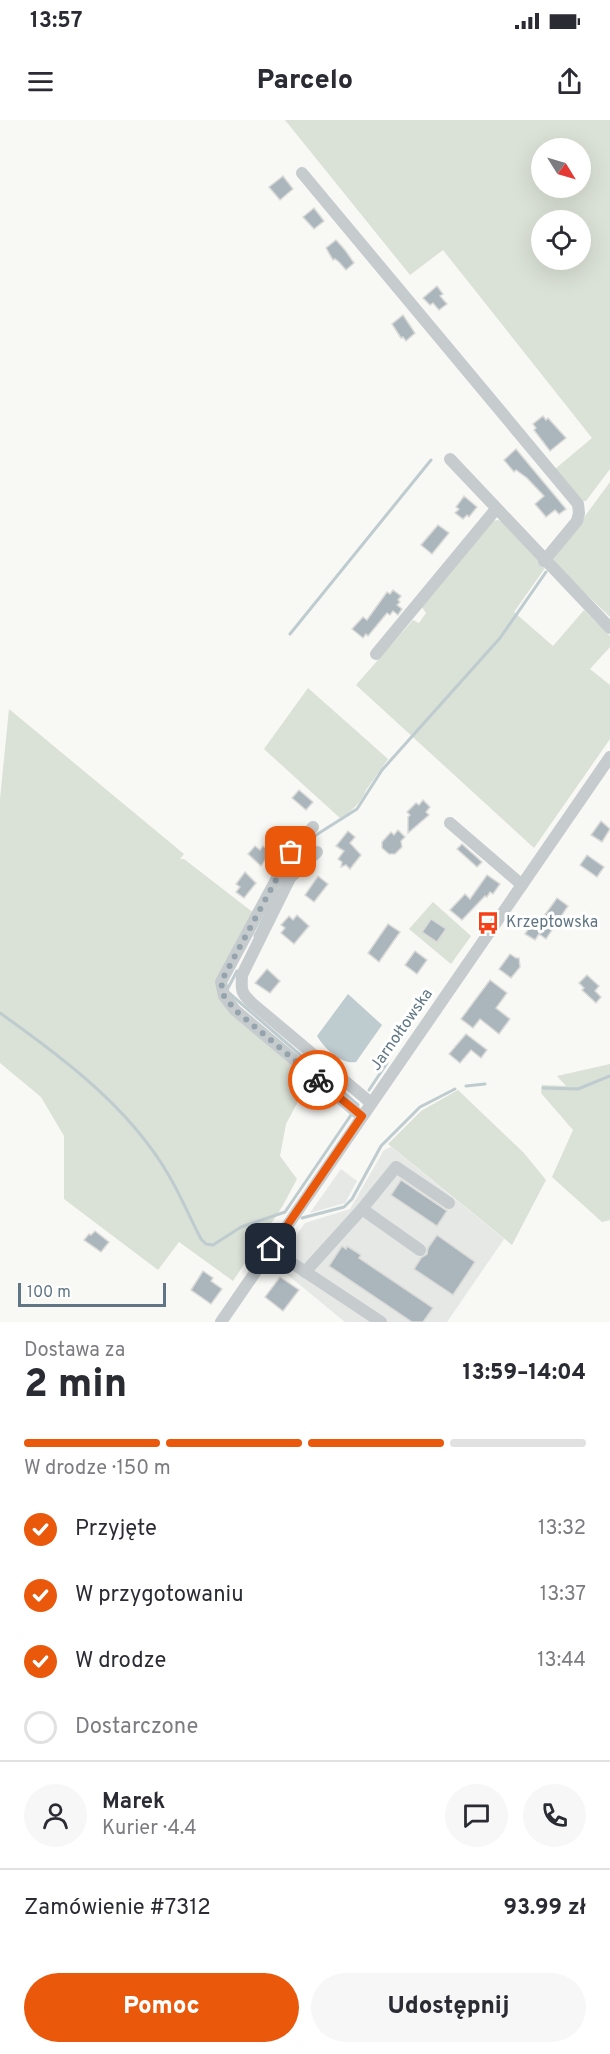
<!DOCTYPE html>
<html lang="pl">
<head>
<meta charset="utf-8">
<style>
  body { margin:0; font-family:Overpass,sans-serif; background:#f7f7f7; color:#2b2b33; height:100vh; display:flex; flex-direction:column; font-size:22px; white-space:nowrap }
  * { box-sizing:border-box; margin:0 }
  p { font-size:20px; color:#7c7c81 }
  .icon { flex:none; width:33px; height:33px; fill:none; stroke:currentColor; stroke-width:2; stroke-linecap:round; stroke-linejoin:round }
  .map { position:relative; height:1202px; overflow:hidden }
  .panel { display:flex; flex-direction:column; background:#fff; flex:1 }
  .panel>* { flex:none }
  .needle { width:39px; rotate:127deg }
  .tools { position:absolute; left:531px; top:18px; display:grid; gap:12px }
  .tools a { display:grid; place-items:center; width:60px; height:60px; border-radius:50%; background:#fff; box-shadow:0 6px 24px #0002; font-size:30px }
  .scale { position:absolute; left:18px; bottom:15px; width:148px; box-sizing:border-box; padding-left:6px; border:3px solid #607684; border-top:0; font-size:16px; line-height:21px; white-space:nowrap; color:#607684; -webkit-text-stroke:4px #fff; paint-order:stroke }
  .pin { position:absolute; display:grid; place-items:center; width:51px; height:51px; color:#fff; margin:-26px; border-radius:12px; box-shadow:0 3px 9px #0006 }
  .courier { position:absolute; display:grid; place-items:center; width:60px; height:60px; margin:-30px; border:4px solid #ea580c; border-radius:50%; background:#fff; color:#222; box-shadow:0 2px 8px #0007 }
  .headline em { font-style:normal; font-weight:800 }
  .headline div { display:flex; flex-direction:column-reverse }
  .headline { display:flex; align-items:center; justify-content:space-between; height:102px; padding:0 24px }
  h1 { font-size:39px; font-weight:800; line-height:45px }
  .bar { display:grid; grid-template-columns:repeat(4,1fr); gap:9px 6px; align-content:center; height:72px; padding:0 24px }
  .bar i { height:8px; border-radius:4px; background:#e1e1e2 }
  .bar .on { background:#ea580c }
  .bar p { grid-column:span 4 }
  .line { display:flex; align-items:center; gap:15px; padding:0 24px; border-top:2px solid #e1e1e2 }
  .line div { flex:1 }
  .round { display:grid; place-items:center; flex:none; width:63px; height:63px; border-radius:32px; background:#f7f7f7 }
  ol { padding:0 24px; list-style:none }
  li { display:flex; align-items:center; gap:18px; height:66px }
  li p { margin-inline-start:auto }
  li .icon { padding:6px; border-radius:50%; background:#ea580c; color:#fff; stroke-width:4 }
  li:last-child { color:#7c7c81 }
  li i { width:33px; height:33px; border:3px solid #e1e1e2; border-radius:50% }
  .action { display:flex; gap:12px; margin-top:auto; padding:12px 24px }
  .action a { flex:1; height:69px; border-radius:36px; background:#ea580c; color:#fff; font-size:24px; font-weight:800; line-height:69px; text-align:center }
  .action a+a { background:#f7f7f7; color:#2b2b33 }
  .status { display:flex; justify-content:space-between; align-items:center; height:42px; padding:0 30px; background:#fff; direction:ltr }
  .status svg { height:16px; fill:currentColor }
  header { display:flex; justify-content:space-between; align-items:center; height:78px; padding:0 24px; background:#fff; font-size:27px; font-weight:800 }
  .map>svg:first-child { display:block }
</style>
</head>
<body>
<div class="status"><b>13:57</b><svg viewBox="0 0 49 12"><path d="M0 12V9h3v3zM5 12V6h3v6zM10 12V3h3v9zM15 12V0h3v12zM26 1h20v11H26zM47 4h2v5h-2z"/></svg></div>
<header><svg class="icon" aria-label="menu" viewBox="0 0 24 24"><path d="M4 6h16M4 12h16M4 18h16"/></svg>Parcelo<svg class="icon" aria-label="share" viewBox="0 0 24 24"><path d="M12 15V3M7 8l5-5 5 5M5 13v7h14v-7"/></svg></header>
<div class="map">
<svg width="610" height="1202" viewBox="0 0 610 1202">
  <rect width="100%" height="100%" fill="#f8f8f5"/>
  <g fill="#e6e8e6">
    <path d="M391 1027 504 1119 447 1202H345L277 1146 288 1133V1127L305 1103 350 1089 384 1030Z"/>
    <path d="M341 1049 357 1061 345 1083 310 1093Z"/>
  </g>
  <g fill="#dae1d6" fill-rule="evenodd">
    <path d="M285 0H610V349L586 381H581L555 349 592 318 443 130 410 155ZM542 28H580V68H542ZM542 100H580V140H542Z"/>
    <path d="M610 362V497L552 441Z"/>
    <path d="M498 400 505 403 545 448 514 492 553 526 584 490 610 516V527L590 549 610 565V619L534 728 356 565 413 500 419 503 426 493 421 486 492 401Z"/>
    <path d="M308 568 388 639 366 670C362 682 351 692 340 698L264 629Z"/>
    <path d="M9 589 184 734 180 739H184L255 794 217 865 227 888 309 961 286 1004 280 1036 297 1059 282 1087 233 1161 179 1122 158 1150 64 1079V1016L41 977 0 943V679Z"/>
    <path d="M433 782 471 816 451 844 409 809Z"/>
    <path d="M610 944V1100L602 1102 552 1057 573 1010 541 973 542 965 566 966 557 956Z"/>
    <path d="M458 970 524 1033 546 1060 512 1125 388 1024 421 991Z"/>
  </g>
  <path fill="#becbcf" d="M348 874 382 905 356 942C341 945 324 928 317 916Z"/>
  <g fill="none" stroke-linecap="round" stroke-linejoin="round">
    <g stroke="#becbcf" stroke-width="3">
      <path d="M290 514 431 340"/>
      <path d="M288 751 316 715 357 689 382 650 500 518 546 452"/>
      <path d="M255 816 277 771"/>
      <path d="M237 851 227 870 229 873 358 985"/>
      <path d="M0 893C62 937 129 987 168 1054 180 1074 190 1098 201 1119L206 1124 213 1125 241 1107 285 1092 351 995"/>
      <path d="M466 966 485 964"/>
      <path d="M543 968 578 969 610 956"/>
      <path d="M369 970 387 943"/>
      <path d="M302 1098 344 1087 352 1079 381 1026 420 987 455 969"/>
    </g>
  </g>
  <g fill="#abb6bc" stroke="#dadad8" stroke-width="1.5">
    <path d="M283 56 293 69 280 80 269 67Z"/>
    <path d="M314 88 324 101 314 109 303 97Z"/>
    <path d="M336 120 345 130 354 143 346 150 339 142 335 139 333 140 326 128Z"/>
    <path d="M437 166 443 174 440 176 447 184 439 190 433 183 430 185 423 178Z"/>
    <path d="M403 195 415 213 406 221 403 217 401 218 392 204Z"/>
    <path d="M543 296 546 300 548 298 566 318 550 331 534 310 536 308 533 304Z"/>
    <path d="M516 329 566 389 559 394 555 390 546 397 535 384 544 376 527 358 516 350 514 352 504 340Z"/>
    <path d="M464 376 477 387 469 397 467 395 463 399 455 393 459 389 456 387Z"/>
    <path d="M438 405 449 413 432 434 421 425Z"/>
    <path d="M393 470 401 476 398 480 400 482 397 485 402 489 398 495 393 491 390 495 387 493 368 516 366 514 363 518 352 509 363 497 367 500 387 472 390 474Z"/>
    <path d="M299 670 313 682 306 690 292 678Z"/>
    <path d="M423 680 430 687 426 692 429 695 408 713V697L410 695 407 692 416 683 419 685Z"/>
    <path d="M601 701 610 709 602 722 591 715Z"/>
    <path d="M398 710 405 717 401 721 402 727 395 734H389L382 728V722L391 712 394 715Z"/>
    <path d="M348 711 355 717 350 723 361 735 350 749 346 745 341 747 342 742 338 739 344 731 336 726Z"/>
    <path d="M462 724 482 742 477 747 457 729Z"/>
    <path d="M255 726 260 730 263 726 271 732 261 746 248 734Z"/>
    <path d="M587 735 604 747 597 757 580 745Z"/>
    <path d="M245 752 256 763 244 778 236 772 240 767 236 764Z"/>
    <path d="M487 755 500 764 493 774 490 772 487 777 485 776 462 800 450 790 465 774 470 779Z"/>
    <path d="M318 756 328 764 314 782 305 775Z"/>
    <path d="M557 778 568 786 546 819 539 814 535 820 525 814 534 800 539 803Z"/>
    <path d="M297 795 309 806 294 824 281 813 285 808 281 805 289 796 293 800Z"/>
    <path d="M431 799 446 809 437 822 422 812Z"/>
    <path d="M388 804 400 812 379 842 368 833Z"/>
    <path d="M415 831 427 840 417 854 405 845Z"/>
    <path d="M510 834 516 838H519L520 847 511 858 499 849Z"/>
    <path d="M267 849 280 861 270 873 255 863Z"/>
    <path d="M587 855 599 866 595 871 601 877 596 883 582 870 584 868 579 863Z"/>
    <path d="M490 860 507 873 496 888 510 899 499 914 480 899 473 908 461 899Z"/>
    <path d="M466 914 487 930 481 938 471 930 460 943 449 934Z"/>
    <path d="M401 1060 447 1091 437 1106 391 1075Z"/>
    <path d="M95 1111 109 1122 101 1132 84 1120 89 1114 91 1115Z"/>
    <path d="M437 1115 475 1142 453 1175 414 1149 421 1138 427 1134 428 1128Z"/>
    <path d="M342 1126 346 1129 347 1126 361 1135 359 1138 433 1188 423 1202H412L329 1146Z"/>
    <path d="M203 1151 213 1158 211 1161 222 1169 211 1184 191 1170Z"/>
    <path d="M280 1157 299 1170 283 1191 265 1177Z"/>
  </g>
  <g fill="none" stroke-linecap="round" stroke-linejoin="round">
    <g stroke="#c6cbce" stroke-width="12">
      <path d="M302 53 578 384 579 393 577 401 544 441"/>
      <path d="M450 339 610 508"/>
      <path d="M376 534 496 389"/>
      <path d="M450 703 522 765"/>
      <path d="M313 707 291 732 221 862 224 876 235 890 361 996"/>
      <path d="M317 732 290 758 242 855C241 871 241 873 253 884L371 983"/>
      <path d="M362 1089 396 1047 449 1083"/>
      <path d="M271 1129 381 1202"/>
      <path d="M305 1152 362 1089 420 1130"/>
      <path d="M221 1202 610 637"/>
    </g>
  </g>
  <g fill="none" stroke-linecap="round" stroke-linejoin="round">
    <path stroke="#95a4ac" stroke-width="6" stroke-dasharray="0 10.8" d="M291 732 221 862 224 876 235 890 318 960"/>
    <path stroke="#ea580c" stroke-width="8" d="M271 1129 362 996 318 960"/>
  </g>
  <defs>
    <g id="bus-bare" transform="scale(1.8)"><path d="M-5-6H5V4H4V6H2V4H-2V6H-4V4H-5ZM-3.5-4V0h7V-4ZM-3.5 1.2v1.5H-2V1.2ZM2 1.2v1.5H3.5V1.2Z" fill="#f64018" stroke="#fff" stroke-width="2.5" paint-order="stroke"/></g>
  </defs>
  <g fill-rule="evenodd">
    <use href="#bus-bare" x="488" y="803"/>
  </g>
  <g text-anchor="middle" dominant-baseline="central" stroke-width="6" stroke-linejoin="round" paint-order="stroke">
    <g font-size="16" fill="#607684" stroke="#fff" text-anchor="start">
      <text x="506" y="803">Krzeptowska</text>
    </g>
    <g font-size="16" fill="#607684" stroke="#fff">
      <text transform="translate(402 910) rotate(-55)">Jarnołtowska</text>
    </g>
  </g>
</svg>
<div class="tools">
<a><svg class="needle" viewBox="-14 -14 28 28"><path d="M0-13l5 13h-10z" fill="#e53935"/><path d="M0 13l5-13h-10z" fill="#7c7c81"/></svg></a>
<a><svg class="icon" aria-label="locate" viewBox="0 0 24 24"><circle cx="12" cy="12" r="6"/><path d="M12 2v4M12 18v4M2 12h4M18 12h4"/></svg></a>
</div>
<div class="scale">100 m</div>
<div class="pin" style="left:291px;top:732px;background:#ea580c"><svg class="icon" aria-label="bag" viewBox="0 0 24 24"><path d="M5 8h14l-1 12H6zM9 8a3 3 0 0 1 6 0"/></svg></div>
<div class="pin" style="left:271px;top:1129px;background:#1f2937"><svg class="icon" aria-label="home" viewBox="0 0 24 24"><path d="M3 11l9-7 9 7M6 9v11h12V9"/></svg></div>
<div class="courier" style="left:318px;top:960px"><svg class="icon" aria-label="bike" viewBox="0 0 24 24"><circle cx="6" cy="16" r="4"/><circle cx="18" cy="16" r="4"/><path d="M6 16l4-8h5l3 8M10 8l3 8H6M13 5h3"/></svg></div>
</div>
<section class="panel">
<div class="headline"><div><h1>2 min</h1><p>Dostawa za</p></div><em>13:59–14:04</em></div>
<div class="bar"><i class="on"></i><i class="on"></i><i class="on"></i><i></i><p>W drodze · 150 m</p></div>
<ol>
<li><svg class="icon" aria-label="check" viewBox="0 0 24 24"><path d="M5 12l5 5 9-10"/></svg>Przyjęte<p>13:32</p></li>
<li><svg class="icon" aria-label="check" viewBox="0 0 24 24"><path d="M5 12l5 5 9-10"/></svg>W przygotowaniu<p>13:37</p></li>
<li><svg class="icon" aria-label="check" viewBox="0 0 24 24"><path d="M5 12l5 5 9-10"/></svg>W drodze<p>13:44</p></li>
<li><i></i>Dostarczone</li>
</ol>
<div class="line" style="height:108px"><a class="round"><svg class="icon" aria-label="person" viewBox="0 0 24 24"><circle cx="12" cy="8" r="4"/><path d="M4 21q1-7 8-7t8 7"/></svg></a><div><b>Marek</b><p>Kurier · 4.4</p></div><a class="round"><svg class="icon" aria-label="chat" viewBox="0 0 24 24"><path d="M4 5h16v11H9l-5 4z"/></svg></a><a class="round"><svg class="icon" aria-label="phone" viewBox="0 0 24 24"><path d="M5 4h4l2 5-3 2q2 4 5 5l2-3 5 2v4C11 20 4 13 5 4z"/></svg></a></div>
<div class="line" style="height:78px"><div>Zamówienie #7312</div><b>93.99 zł</b></div>
<div class="action"><a>Pomoc</a><a>Udostępnij</a></div>
</section>
</body>
</html>
